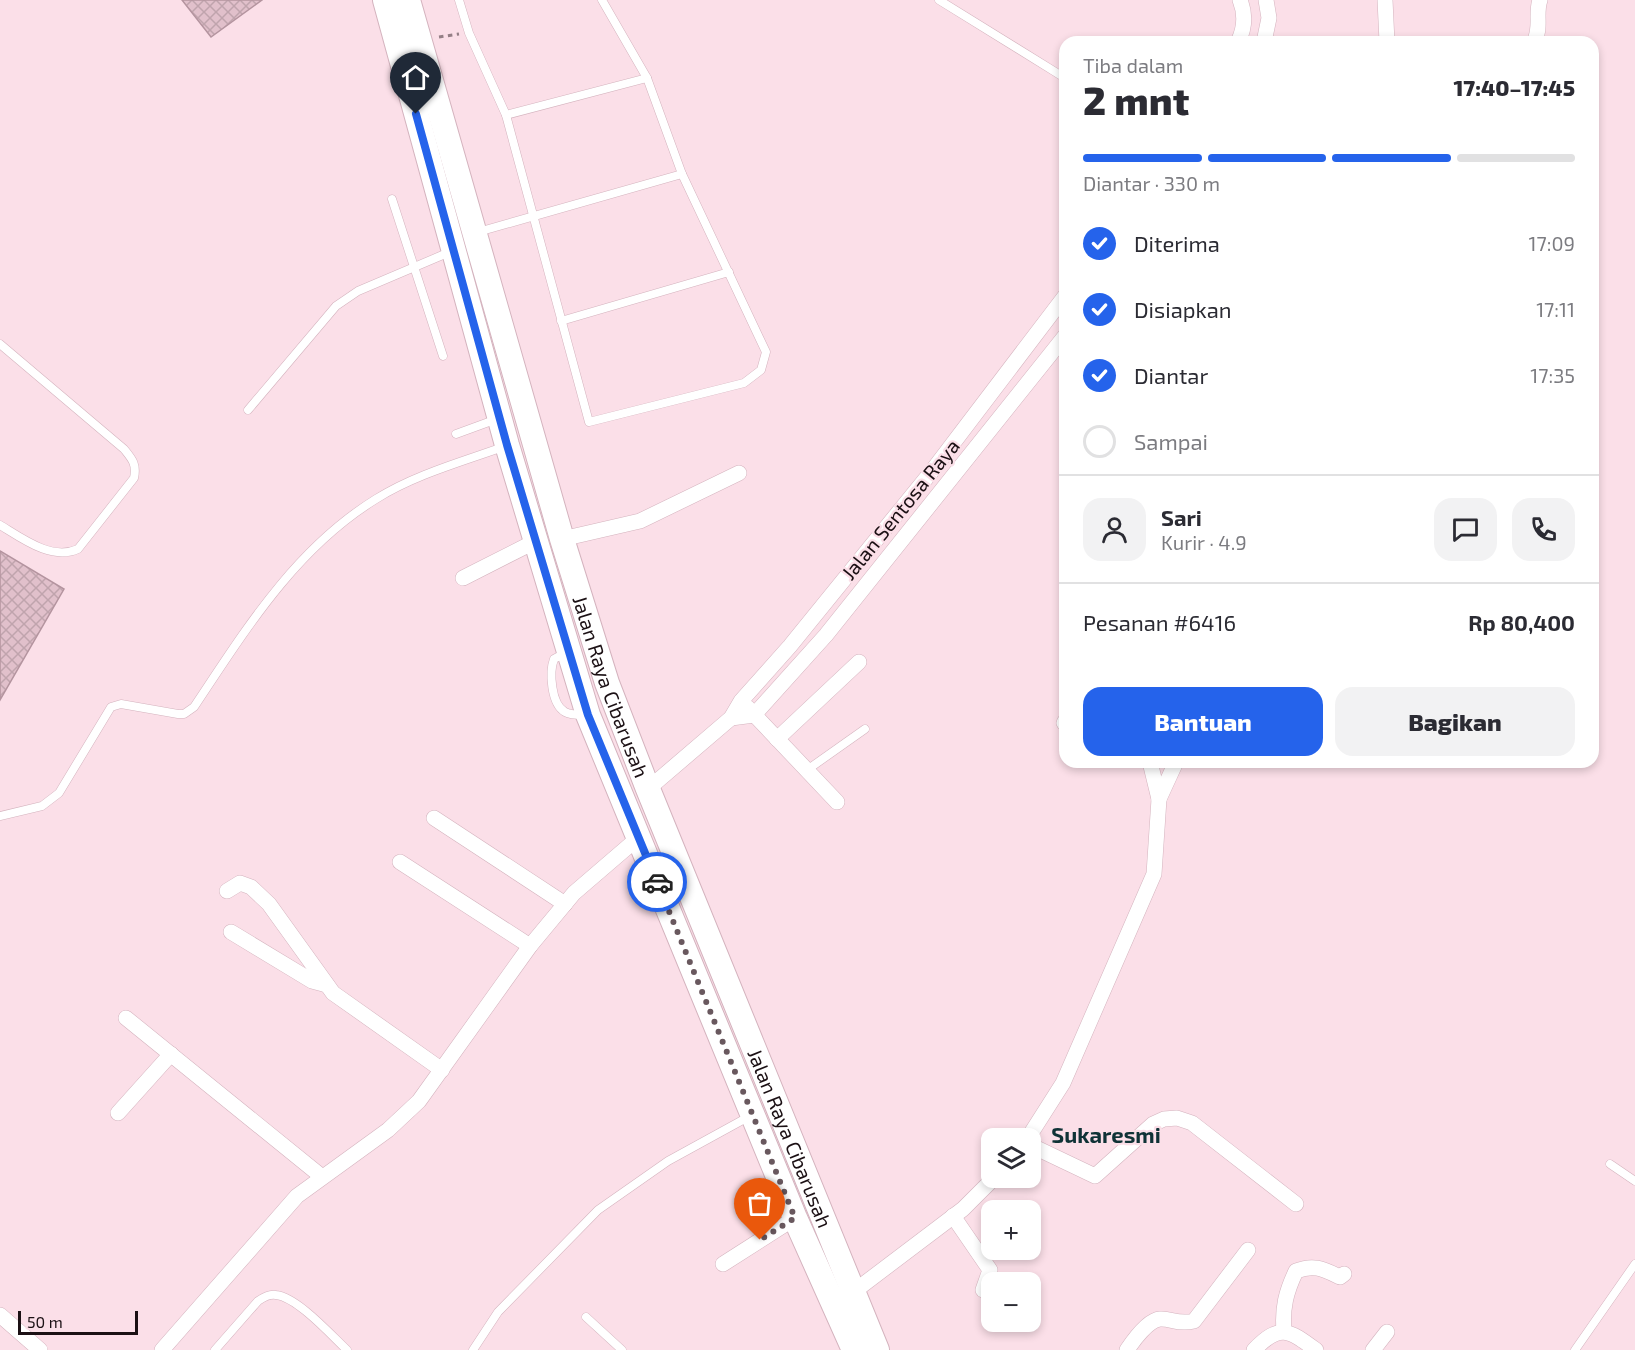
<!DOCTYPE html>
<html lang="id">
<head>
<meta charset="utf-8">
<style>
  body { margin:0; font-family:"Exo 2",sans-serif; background:#f2f2f3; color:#2b2b33; height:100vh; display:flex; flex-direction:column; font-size:22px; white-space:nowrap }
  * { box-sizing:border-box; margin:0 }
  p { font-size:20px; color:#7c7c81 }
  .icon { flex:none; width:33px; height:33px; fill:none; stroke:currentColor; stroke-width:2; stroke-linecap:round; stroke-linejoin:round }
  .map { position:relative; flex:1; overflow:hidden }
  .drawer { position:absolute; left:1059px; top:36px; width:540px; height:732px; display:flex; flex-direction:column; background:#fff; border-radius:18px; box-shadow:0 3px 9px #0003 }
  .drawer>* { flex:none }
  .fabs { position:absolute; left:981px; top:1128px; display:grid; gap:12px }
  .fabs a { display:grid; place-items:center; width:60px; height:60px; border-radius:12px; background:#fff; box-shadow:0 3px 9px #0003; font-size:30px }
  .scale { position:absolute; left:18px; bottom:15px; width:120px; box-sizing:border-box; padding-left:6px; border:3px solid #1b1014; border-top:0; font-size:16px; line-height:21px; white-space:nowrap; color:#1b1014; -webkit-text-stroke:4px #fbdfe8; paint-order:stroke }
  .pin { position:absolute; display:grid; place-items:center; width:51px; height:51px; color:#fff; margin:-62px -26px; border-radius:50% 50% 50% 0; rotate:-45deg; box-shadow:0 0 6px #0007 }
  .pin .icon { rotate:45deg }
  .courier { position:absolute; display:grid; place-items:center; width:60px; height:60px; margin:-30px; border:4px solid #2563eb; border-radius:50%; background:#fff; color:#222; box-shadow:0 2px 8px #0007 }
  .head em { font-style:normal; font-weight:800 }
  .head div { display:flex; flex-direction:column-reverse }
  .head { display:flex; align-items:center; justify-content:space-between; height:102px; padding:0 24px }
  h1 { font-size:39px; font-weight:800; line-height:45px }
  .bar { display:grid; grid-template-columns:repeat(4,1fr); gap:9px 6px; align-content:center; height:72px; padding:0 24px }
  .bar i { height:8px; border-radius:4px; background:#e1e1e2 }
  .bar .current { background:#2563eb }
  .bar p { grid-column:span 4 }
  .line { display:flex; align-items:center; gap:15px; padding:0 24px; border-top:2px solid #e1e1e2 }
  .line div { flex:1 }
  .round { display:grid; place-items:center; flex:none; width:63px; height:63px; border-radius:18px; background:#f2f2f3 }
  ol { padding:0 24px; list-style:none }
  li { display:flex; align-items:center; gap:18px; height:66px }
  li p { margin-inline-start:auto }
  li .icon { padding:6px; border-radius:50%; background:#2563eb; color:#fff; stroke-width:4 }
  li:last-child { color:#7c7c81 }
  li i { width:33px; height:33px; border:3px solid #e1e1e2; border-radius:50% }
  .action { display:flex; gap:12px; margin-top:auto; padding:12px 24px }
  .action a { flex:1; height:69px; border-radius:18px; background:#2563eb; color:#fff; font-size:24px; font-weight:800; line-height:69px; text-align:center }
  .action a+a { background:#f2f2f3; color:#2b2b33 }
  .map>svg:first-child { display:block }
</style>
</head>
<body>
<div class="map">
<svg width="1635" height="1350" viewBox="0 0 1635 1350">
  <defs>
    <pattern id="building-cross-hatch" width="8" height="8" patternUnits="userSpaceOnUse" patternTransform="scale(1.5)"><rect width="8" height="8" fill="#e1c0cb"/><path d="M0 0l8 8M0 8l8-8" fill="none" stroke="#c0a4ad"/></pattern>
  </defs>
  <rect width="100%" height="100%" fill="#fbdfe8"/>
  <g fill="url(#building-cross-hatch)" stroke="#b4949f" stroke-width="1.5">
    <path d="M182 0H262L211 37Z"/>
    <path d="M0 551 64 589 0 700Z"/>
  </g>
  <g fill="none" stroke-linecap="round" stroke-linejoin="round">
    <g stroke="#d4b3be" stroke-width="9">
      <g id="lane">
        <path d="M459 0 469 33 506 115 589 422 744 383 761 370 766 352 682 174 647 78 602 0"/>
        <path d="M939 0 1065 78"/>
        <path d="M506 115 647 78"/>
        <path d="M392 199 443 356"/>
        <path d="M478 232 682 174"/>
        <path d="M561 321 729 272"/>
        <path d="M0 344 124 449C132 459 137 464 134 478L78 549C52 561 23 539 0 525"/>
        <path d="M248 410 336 306 358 291 452 251"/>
        <path d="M456 434 497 419"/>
        <path d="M565 653 554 659C549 672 551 704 565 712 570 715 577 715 584 715"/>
        <path d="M807 770 865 729"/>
        <path d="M0 816 42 806 59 793 111 707 121 704 178 714H184L194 707C246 629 295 549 376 499 414 475 461 462 503 447"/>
        <path d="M1610 1164 1635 1181"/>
        <path d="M586 1317 622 1350"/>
        <path d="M215 1350 258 1301C264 1297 269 1294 276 1295 297 1297 331 1335 347 1350"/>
        <path d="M473 1350 498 1312 598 1210 668 1161 750 1116"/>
        <path d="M1575 1350 1635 1264"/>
      </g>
    </g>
    <g stroke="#d4b3be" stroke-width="16">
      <g id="street">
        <path d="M1385 0 1387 42"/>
        <path d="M1238 42C1245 28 1246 15 1240 0"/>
        <path d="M1264 42 1269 18 1266 0"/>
        <path d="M1534 42C1542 28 1535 14 1540 0"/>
        <path d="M562 539 640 521 739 473"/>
        <path d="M463 578 536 541"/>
        <path d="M747 707 837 802"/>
        <path d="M731 718 754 715 826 635 1065 336"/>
        <path d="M1064 723 1065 721"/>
        <path d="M777 739 859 662"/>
        <path d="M648 789 731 718 741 701 790 646 932 471 1065 296"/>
        <path d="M1159 799 1176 762"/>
        <path d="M434 818 565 904"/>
        <path d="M400 862 530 946"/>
        <path d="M227 891 240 883 251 887 269 904 333 993 442 1070"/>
        <path d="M231 932 312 981 327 985"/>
        <path d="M126 1018 321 1176"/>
        <path d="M118 1113 171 1054"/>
        <path d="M1028 1138 1063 1083 1154 874 1159 799 1150 762"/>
        <path d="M1030 1145 1095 1176 1153 1124 1164 1119 1177 1118 1192 1123 1296 1204"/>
        <path d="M953 1216 990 1270 983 1290"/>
        <path d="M723 1264 795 1218"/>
        <path d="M852 1293 963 1209 994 1178"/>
        <path d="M0 1315 40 1350"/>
        <path d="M1284 1331C1282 1308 1286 1292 1296 1271 1314 1264 1323 1269 1340 1277L1344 1274"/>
        <path d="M162 1350 297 1196 388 1130 419 1101 530 946 574 893 638 838"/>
        <path d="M1127 1350C1133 1341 1148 1320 1160 1319 1171 1318 1177 1325 1194 1321L1248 1250"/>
        <path d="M1254 1350C1280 1323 1289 1330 1316 1350"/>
        <path d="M1373 1350 1387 1332"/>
      </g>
    </g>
    <g stroke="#d4b3be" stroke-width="26">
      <g id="primary">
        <path d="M385 0 507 445 588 715 795 1218 854 1350"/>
        <path id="s1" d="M408 0 562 539 607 683 648 789 877 1350"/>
      </g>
    </g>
    <path stroke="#947f86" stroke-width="3" stroke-dasharray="4.5 4.5" stroke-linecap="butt" d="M439 37 459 34"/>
    <use href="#lane" stroke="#fff" stroke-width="8"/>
    <use href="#street" stroke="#fff" stroke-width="15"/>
    <use href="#primary" stroke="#fff" stroke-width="24"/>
  </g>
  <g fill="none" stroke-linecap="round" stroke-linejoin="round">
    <path stroke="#69585e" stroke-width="6" stroke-dasharray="0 10.8" d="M657 882 795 1218 760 1240"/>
    <path stroke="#2563eb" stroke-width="8" d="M416 114 507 445 588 715 657 882"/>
  </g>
  <g text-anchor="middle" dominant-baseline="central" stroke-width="4.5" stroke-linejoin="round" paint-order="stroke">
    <g font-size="20" fill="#1b1014" stroke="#fbdfe8">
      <text transform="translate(900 509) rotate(-51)">Jalan Sentosa Raya</text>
      <text stroke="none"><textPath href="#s1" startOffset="716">Jalan Raya Cibarusah</textPath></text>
      <text stroke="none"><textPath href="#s1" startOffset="1202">Jalan Raya Cibarusah</textPath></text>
    </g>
    <g font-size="22" font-weight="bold" fill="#0f3236" stroke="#fbdfe8">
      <text x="1106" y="1134">Sukaresmi</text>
    </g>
  </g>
</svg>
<div class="fabs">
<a><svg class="icon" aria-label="layers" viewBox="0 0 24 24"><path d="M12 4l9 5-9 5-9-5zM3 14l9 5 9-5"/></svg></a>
<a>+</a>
<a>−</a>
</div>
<div class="scale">50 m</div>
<div class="pin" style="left:760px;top:1240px;background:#ea580c"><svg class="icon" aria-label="bag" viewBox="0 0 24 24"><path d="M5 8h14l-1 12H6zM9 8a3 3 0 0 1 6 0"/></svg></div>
<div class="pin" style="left:416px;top:114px;background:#1f2937"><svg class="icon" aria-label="home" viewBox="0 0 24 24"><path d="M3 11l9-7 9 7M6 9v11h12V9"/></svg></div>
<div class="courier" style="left:657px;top:882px"><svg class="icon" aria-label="car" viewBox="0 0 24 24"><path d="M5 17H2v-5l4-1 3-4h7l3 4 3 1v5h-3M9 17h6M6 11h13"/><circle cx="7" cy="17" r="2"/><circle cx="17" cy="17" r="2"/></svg></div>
<section class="drawer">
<div class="head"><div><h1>2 mnt</h1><p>Tiba dalam</p></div><em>17:40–17:45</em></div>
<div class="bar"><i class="current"></i><i class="current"></i><i class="current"></i><i></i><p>Diantar · 330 m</p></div>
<ol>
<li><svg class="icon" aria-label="check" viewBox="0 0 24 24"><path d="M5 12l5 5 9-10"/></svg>Diterima<p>17:09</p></li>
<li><svg class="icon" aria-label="check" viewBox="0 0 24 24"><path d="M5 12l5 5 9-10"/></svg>Disiapkan<p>17:11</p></li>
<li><svg class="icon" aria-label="check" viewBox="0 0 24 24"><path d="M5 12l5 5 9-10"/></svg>Diantar<p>17:35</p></li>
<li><i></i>Sampai</li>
</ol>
<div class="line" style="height:108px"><a class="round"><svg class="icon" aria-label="person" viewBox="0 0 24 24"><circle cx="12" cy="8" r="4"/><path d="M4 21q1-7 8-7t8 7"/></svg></a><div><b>Sari</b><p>Kurir · 4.9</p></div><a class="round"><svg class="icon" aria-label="chat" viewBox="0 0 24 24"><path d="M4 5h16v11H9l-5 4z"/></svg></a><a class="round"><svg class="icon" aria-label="phone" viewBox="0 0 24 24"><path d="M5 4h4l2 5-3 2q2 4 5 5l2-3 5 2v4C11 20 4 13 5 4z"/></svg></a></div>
<div class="line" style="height:78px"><div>Pesanan #6416</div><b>Rp 80,400</b></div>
<div class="action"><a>Bantuan</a><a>Bagikan</a></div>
</section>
</div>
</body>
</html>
